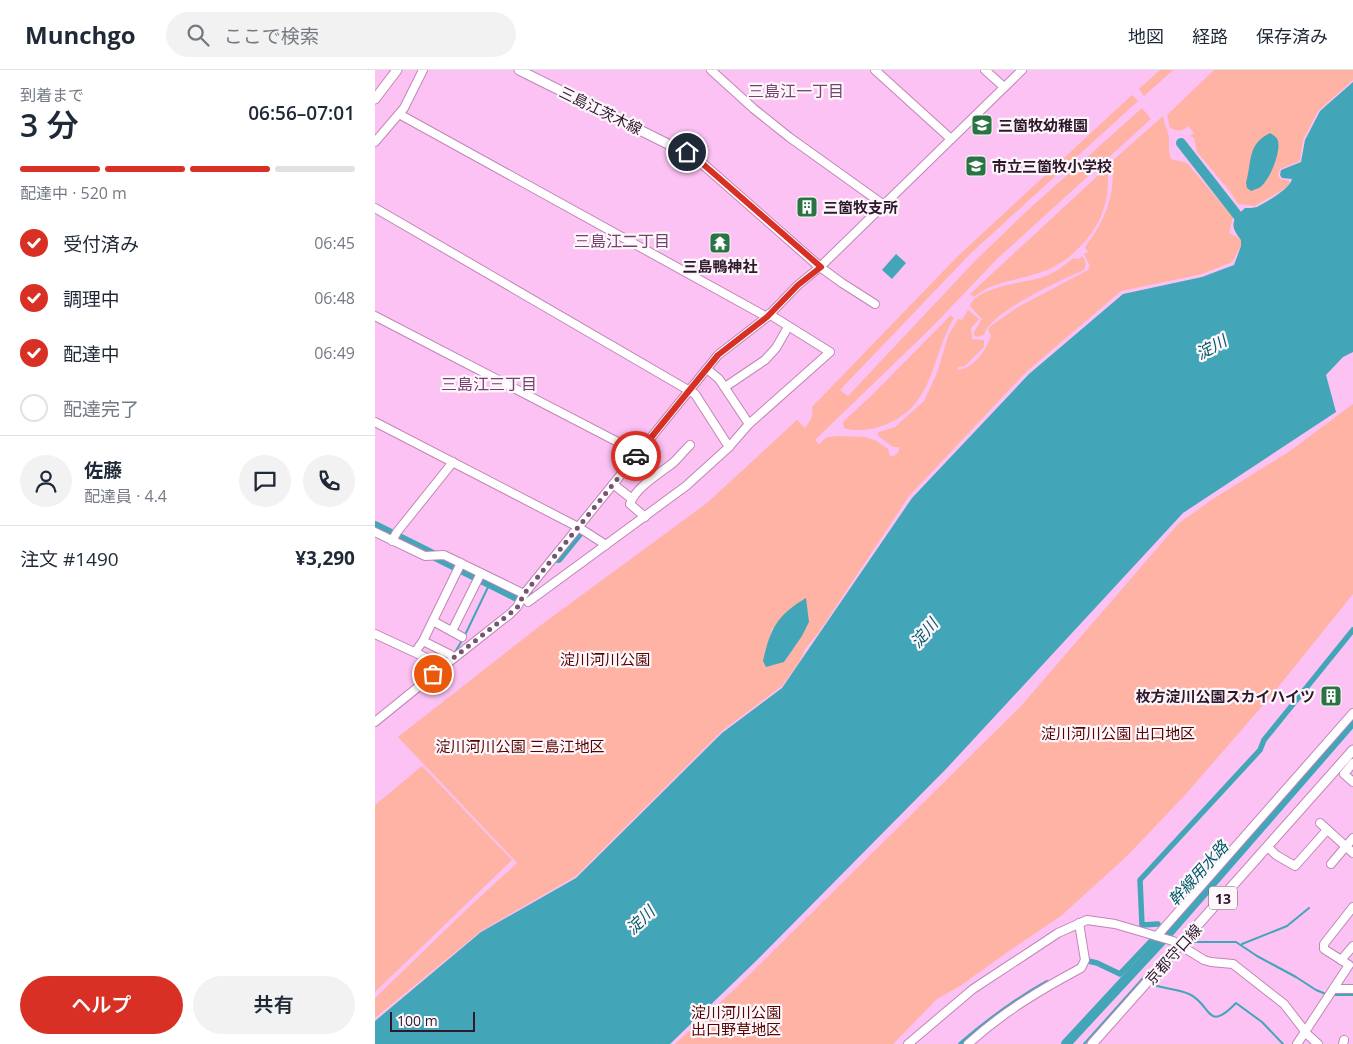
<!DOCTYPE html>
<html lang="ja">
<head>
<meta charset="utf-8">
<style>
  body { margin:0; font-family:"Open Sans","Noto Sans JP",sans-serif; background:#f2f2f3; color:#1f2937; height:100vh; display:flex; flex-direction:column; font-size:19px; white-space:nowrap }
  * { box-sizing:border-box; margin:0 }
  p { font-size:16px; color:#747a83 }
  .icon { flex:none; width:28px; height:28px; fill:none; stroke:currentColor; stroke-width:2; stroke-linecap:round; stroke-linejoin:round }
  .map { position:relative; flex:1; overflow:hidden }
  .panel { display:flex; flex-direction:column; background:#fff; width:375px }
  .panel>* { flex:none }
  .scale { position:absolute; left:15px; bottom:12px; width:85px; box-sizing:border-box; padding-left:5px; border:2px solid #2e182b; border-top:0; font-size:14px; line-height:18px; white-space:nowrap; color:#2e182b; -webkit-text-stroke:4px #fdf7fc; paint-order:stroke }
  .pin { position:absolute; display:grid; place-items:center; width:42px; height:42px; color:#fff; margin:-21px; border:2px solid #fff; border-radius:50%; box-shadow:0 1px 5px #0007 }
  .courier { position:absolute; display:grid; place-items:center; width:50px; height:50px; margin:-25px; border:4px solid #d93025; border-radius:50%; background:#fff; color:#222; box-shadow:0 1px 6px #0007 }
  .headline em { font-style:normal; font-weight:600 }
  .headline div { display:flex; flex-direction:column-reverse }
  .headline { display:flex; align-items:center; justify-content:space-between; height:85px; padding:0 20px }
  h1 { font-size:32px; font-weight:600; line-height:38px }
  .bar { display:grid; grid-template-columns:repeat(4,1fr); gap:8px 5px; align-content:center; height:60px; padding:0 20px }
  .bar i { height:6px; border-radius:4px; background:#e0e1e3 }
  .bar .active { background:#d93025 }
  .bar p { grid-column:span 4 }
  .line { display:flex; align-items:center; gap:12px; padding:0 20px; border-top:1px solid #e0e1e3 }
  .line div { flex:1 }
  .round { display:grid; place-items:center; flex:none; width:52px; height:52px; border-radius:26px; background:#f2f2f3 }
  ol { padding:0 20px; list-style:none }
  li { display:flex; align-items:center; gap:15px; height:55px }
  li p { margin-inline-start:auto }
  li .icon { padding:5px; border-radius:50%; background:#d93025; color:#fff; stroke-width:4 }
  li:last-child { color:#747a83 }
  li i { width:28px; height:28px; border:2px solid #e0e1e3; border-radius:50% }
  .cta { display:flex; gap:10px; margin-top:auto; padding:10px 20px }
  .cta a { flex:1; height:58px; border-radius:30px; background:#d93025; color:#fff; font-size:20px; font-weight:600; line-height:58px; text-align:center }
  .cta a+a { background:#f2f2f3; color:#1f2937 }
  header { display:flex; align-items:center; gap:30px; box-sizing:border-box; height:70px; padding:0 25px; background:#fff; border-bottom:1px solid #e0e1e3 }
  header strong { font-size:24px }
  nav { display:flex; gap:28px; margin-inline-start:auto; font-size:18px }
  .search { width:350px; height:45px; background:#f2f2f3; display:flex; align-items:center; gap:12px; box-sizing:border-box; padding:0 18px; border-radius:28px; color:#747a83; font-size:19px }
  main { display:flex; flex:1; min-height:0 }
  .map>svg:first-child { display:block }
</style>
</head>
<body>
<header>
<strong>Munchgo</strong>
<div class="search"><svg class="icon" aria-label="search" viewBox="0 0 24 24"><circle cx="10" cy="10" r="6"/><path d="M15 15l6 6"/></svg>ここで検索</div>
<nav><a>地図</a><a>経路</a><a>保存済み</a></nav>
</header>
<main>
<section class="panel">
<div class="headline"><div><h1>3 分</h1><p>到着まで</p></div><em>06:56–07:01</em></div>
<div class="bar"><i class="active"></i><i class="active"></i><i class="active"></i><i></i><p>配達中 · 520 m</p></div>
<ol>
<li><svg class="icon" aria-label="check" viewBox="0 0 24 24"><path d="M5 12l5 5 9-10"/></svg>受付済み<p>06:45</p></li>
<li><svg class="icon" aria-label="check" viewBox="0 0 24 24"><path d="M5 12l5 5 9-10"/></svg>調理中<p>06:48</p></li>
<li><svg class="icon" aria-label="check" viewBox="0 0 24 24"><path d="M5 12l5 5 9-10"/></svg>配達中<p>06:49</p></li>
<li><i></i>配達完了</li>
</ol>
<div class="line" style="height:90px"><a class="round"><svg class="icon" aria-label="person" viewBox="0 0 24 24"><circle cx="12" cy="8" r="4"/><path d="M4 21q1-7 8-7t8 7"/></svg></a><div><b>佐藤</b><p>配達員 · 4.4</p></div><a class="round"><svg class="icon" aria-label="chat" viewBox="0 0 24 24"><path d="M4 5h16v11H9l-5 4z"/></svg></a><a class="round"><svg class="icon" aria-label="phone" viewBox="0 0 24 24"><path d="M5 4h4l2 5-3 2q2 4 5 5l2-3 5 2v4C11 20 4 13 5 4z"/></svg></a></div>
<div class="line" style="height:65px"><div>注文 #1490</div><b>¥3,290</b></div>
<div class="cta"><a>ヘルプ</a><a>共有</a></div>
</section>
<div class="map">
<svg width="978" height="974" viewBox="0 0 978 974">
  <rect width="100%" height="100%" fill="#fdc2f4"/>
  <g fill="#feb3a5" fill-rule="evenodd">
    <path d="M785 0H798L769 26 764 19Z"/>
    <path d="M839 0H978V10L943 41 928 70 925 91 905 99 903 106 906 109 914 111 915 114C908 121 889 130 880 136L863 134 854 120 822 82 819 68 815 66 819 63 813 56C807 62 802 61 795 58L792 45Z"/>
    <path d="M757 25 763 31 596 183 465 320 473 326 600 191 654 139 767 38 776 49 622 189 557 257 440 370 444 374 452 367 463 366 489 367 500 370 513 379 515 386H519L524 381V377H518L502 365 504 362 520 357 549 331 562 303 573 266 583 249 587 250 593 240 604 249 596 258 597 269 609 270V277L590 296 583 297 582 300C600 298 610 281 616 266L613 259 617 255 643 237 713 200 715 196 709 184 713 182 710 177C730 151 741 124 737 91L788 46C789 53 793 61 794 67 794 76 793 80 796 89L812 93 858 147 854 163 866 169V176L857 192 827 204 746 221 651 302 534 426 444 562 430 579 425 591 407 616 347 661 201 806 106 861 0 948V928L92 839 142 793 23 667 166 555 332 433 422 350 430 358C435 351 439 346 437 337L583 186ZM434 552 427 566 409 592 389 591 397 558Z"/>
    <path d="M729 100 733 103C733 114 733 124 730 134 723 163 696 192 667 202 650 208 632 210 615 217 610 219 604 223 599 227L595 224Z"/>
    <path d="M707 186C711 191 712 194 709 200 688 209 613 243 609 265L602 267 599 265V262L607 249 595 236C601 217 648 213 665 208 678 204 688 197 698 188L704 189Z"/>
    <path d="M576 245 579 248C555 289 560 337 507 356 495 360 480 362 469 358L468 352 497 325Z"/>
    <path d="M978 334V524L896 626 810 725 752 786 686 846 631 883 585 916 562 929 518 974H300L362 917 646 636 804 453 838 429 915 381Z"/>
    <path d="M47 696 137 790 0 922V735Z"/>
  </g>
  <g fill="#42a6b8">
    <path d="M978 12V282L968 287 951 305 961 342 808 443 571 699 381 891 295 974H0V951L106 862 201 808 347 663 407 618 537 428 654 304 748 224 827 207 859 195 866 176V170C854 155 857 150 870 138 874 138 878 138 882 137 891 132 915 119 917 109L907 108 905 105 906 100 926 92 930 70 945 41Z"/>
    <path d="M895 63C898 65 902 67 903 71 906 83 894 112 884 118 881 119 879 120 876 121L872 118 871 113C877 92 872 74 895 63Z"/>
    <path d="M521 184 531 193 517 209 507 200Z"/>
    <path d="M431 528 434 552 427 566 409 592 391 597 388 591C395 559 402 545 431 528Z"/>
  </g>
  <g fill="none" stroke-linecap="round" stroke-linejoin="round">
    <g stroke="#42a6b8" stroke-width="2">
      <path d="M90 565 115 513"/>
      <path d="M80 582 88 569"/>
      <path d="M813 872H861L882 886 921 907 941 920 951 924"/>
      <path d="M784 873 791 872"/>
      <path d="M867 874 912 856 934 838"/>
      <path d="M779 915C791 919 803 919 814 924 837 934 831 964 861 933L887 952 908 974"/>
      <path d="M958 925H978"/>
      <path d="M709 974 769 907"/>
    </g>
    <g stroke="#42a6b8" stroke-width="5.5">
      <path d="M783 854 767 855 765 810 885 680 889 670 978 560"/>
      <path d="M708 893 713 891 722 893 745 904 779 868 784 873"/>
      <path d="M586 974C613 951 641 930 672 913"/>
    </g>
    <g stroke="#42a6b8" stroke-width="10">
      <path d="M806 73 870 155"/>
      <path d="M0 456 142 527 148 528 153 524"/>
      <path d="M183 488 205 461"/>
      <path d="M691 974 790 867 978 651"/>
    </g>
    <g stroke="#bf86b7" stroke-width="10">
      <g id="minor">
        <path d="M336 0 379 39 414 67 509 135"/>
        <path d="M500 0 576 69"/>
        <path d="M610 0 629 17"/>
        <path d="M24 44 392 247"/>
        <path d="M0 72 29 38 48 0"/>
        <path d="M0 138 320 324 354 377"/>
        <path d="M445 197 467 213 500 234"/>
        <path d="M0 246 264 383"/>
        <path d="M332 299 344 309 374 354"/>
        <path d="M350 317 390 290 401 278 413 257"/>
        <path d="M0 352 203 457 231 475"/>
        <path d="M238 414 257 429"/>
        <path d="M270 447 255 434C260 418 285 403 298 393 304 387 309 381 315 375"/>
        <path d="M0 462 50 486 69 485 149 524 343 285 392 247 423 215 445 197 647 0"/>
        <path d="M17 471 22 462 78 392"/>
        <path d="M153 532 311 416 354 377 374 354 455 282 394 244"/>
        <path d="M58 551 87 567"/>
        <path d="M77 561 106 503"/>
        <path d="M0 564 69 596"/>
        <path d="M48 571 76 585"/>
        <path d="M40 582 48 571 86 493"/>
        <path d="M0 652 69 596 135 544 142 537 149 524"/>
        <path d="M978 693 969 704 978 712"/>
        <path d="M945 753 978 783"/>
        <path d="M893 777 901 785 920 796 952 760"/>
        <path d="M956 794 978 768"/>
        <path d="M782 866 978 643"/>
        <path d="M966 890 978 876"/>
        <path d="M959 918 963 919H978"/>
        <path d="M533 974 598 919 683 863 712 850 740 854 798 871 829 890 836 892 858 894 909 934 933 965 943 974"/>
        <path d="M593 974C628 942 665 920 706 898L710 890 704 853"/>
        <path d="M922 974 974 895 949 879V874L978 837"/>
        <path d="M968 974 969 970"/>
      </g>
    </g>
    <g stroke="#bf86b7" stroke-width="11">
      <g id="major">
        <path d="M144 0 321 88 445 197"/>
        <path d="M0 29 22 0"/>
        <path d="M717 974 978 680"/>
      </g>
    </g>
    <use href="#minor" stroke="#fff" stroke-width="8"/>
    <use href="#major" stroke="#fff" stroke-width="9"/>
  </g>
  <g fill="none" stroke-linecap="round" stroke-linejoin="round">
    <path stroke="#765471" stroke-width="5" stroke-dasharray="0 9" d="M58 604 142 538 149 524 261 386"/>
    <path stroke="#d93025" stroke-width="6" d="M261 386 343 285 392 247 423 215 446 197 321 88 312 82"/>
  </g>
  <defs>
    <g id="school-square" transform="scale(1.125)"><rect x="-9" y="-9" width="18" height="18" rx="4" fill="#297442" stroke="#fdf7fc"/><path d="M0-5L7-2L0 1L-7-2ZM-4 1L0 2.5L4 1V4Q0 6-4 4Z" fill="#fff"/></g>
    <g id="building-square" transform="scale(1.125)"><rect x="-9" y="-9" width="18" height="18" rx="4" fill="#297442" stroke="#fdf7fc"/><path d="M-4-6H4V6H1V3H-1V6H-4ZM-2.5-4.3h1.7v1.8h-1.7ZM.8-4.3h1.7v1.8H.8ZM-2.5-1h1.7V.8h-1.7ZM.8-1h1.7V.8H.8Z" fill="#fff"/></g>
    <g id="temple-square" transform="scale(1.125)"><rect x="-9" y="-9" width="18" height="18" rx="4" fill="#297442" stroke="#fdf7fc"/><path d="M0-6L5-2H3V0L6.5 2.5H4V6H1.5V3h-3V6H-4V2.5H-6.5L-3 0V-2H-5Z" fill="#fff"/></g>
  </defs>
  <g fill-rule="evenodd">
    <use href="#school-square" x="607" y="55"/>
    <use href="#school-square" x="601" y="96"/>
    <use href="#building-square" x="432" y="137"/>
    <use href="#temple-square" x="345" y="173"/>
    <use href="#building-square" x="956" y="626"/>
  </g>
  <g text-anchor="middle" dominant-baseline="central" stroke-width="4.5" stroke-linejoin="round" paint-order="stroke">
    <rect fill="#fdf7fc" stroke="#6c5b6a" stroke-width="1" x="834" y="816.5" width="28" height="23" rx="4"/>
    <g font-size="14" font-weight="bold" fill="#2e182b">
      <text x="848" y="828">13</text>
    </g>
    <g font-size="15" fill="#2e182b" stroke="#fdf7fc">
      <text transform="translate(226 40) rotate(26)">三島江茨木線</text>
      <text transform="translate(798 884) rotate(-48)">京都守口線</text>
    </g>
    <g font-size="15" font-weight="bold" fill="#2e182b" stroke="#fdf7fc" text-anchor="start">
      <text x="623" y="55">三箇牧幼稚園</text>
      <text x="617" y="96">市立三箇牧小学校</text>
      <text x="448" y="137">三箇牧支所</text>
      <text x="345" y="196" text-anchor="middle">三島鴨神社</text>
      <text x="940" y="626" text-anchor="end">枚方淀川公園スカイハイツ</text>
    </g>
    <g font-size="15" fill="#550400" stroke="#fdf7fc">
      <text x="230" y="589">淀川河川公園</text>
      <text x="743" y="663">淀川河川公園 出口地区</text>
      <text x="145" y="676">淀川河川公園 三島江地区</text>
      <text x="361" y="942">淀川河川公園<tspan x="361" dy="17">出口野草地区</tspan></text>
    </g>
    <g font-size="16" fill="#75426f" stroke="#fdf7fc">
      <text x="421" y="21">三島江一丁目</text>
      <text x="247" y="171">三島江二丁目</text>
      <text x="114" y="314">三島江三丁目</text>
    </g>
    <g font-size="16" font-style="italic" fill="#005b68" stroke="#fdf7fc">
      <text transform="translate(836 277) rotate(-29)">淀川</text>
      <text transform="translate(549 563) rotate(-50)">淀川</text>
      <text transform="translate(823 803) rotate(-48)">幹線用水路</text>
      <text transform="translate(265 850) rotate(-44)">淀川</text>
    </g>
  </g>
</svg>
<div class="scale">100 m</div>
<div class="pin" style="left:58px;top:604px;background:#ea580c"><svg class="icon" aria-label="bag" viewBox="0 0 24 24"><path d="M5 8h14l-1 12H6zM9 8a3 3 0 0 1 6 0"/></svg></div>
<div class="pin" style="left:312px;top:82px;background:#1f2937"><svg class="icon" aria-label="home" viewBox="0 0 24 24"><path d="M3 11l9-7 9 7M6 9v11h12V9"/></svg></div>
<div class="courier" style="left:261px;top:386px"><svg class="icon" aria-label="car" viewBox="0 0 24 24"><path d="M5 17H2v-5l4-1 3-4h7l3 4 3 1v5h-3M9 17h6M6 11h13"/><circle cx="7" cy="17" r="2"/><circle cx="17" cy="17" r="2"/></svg></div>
</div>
</main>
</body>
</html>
